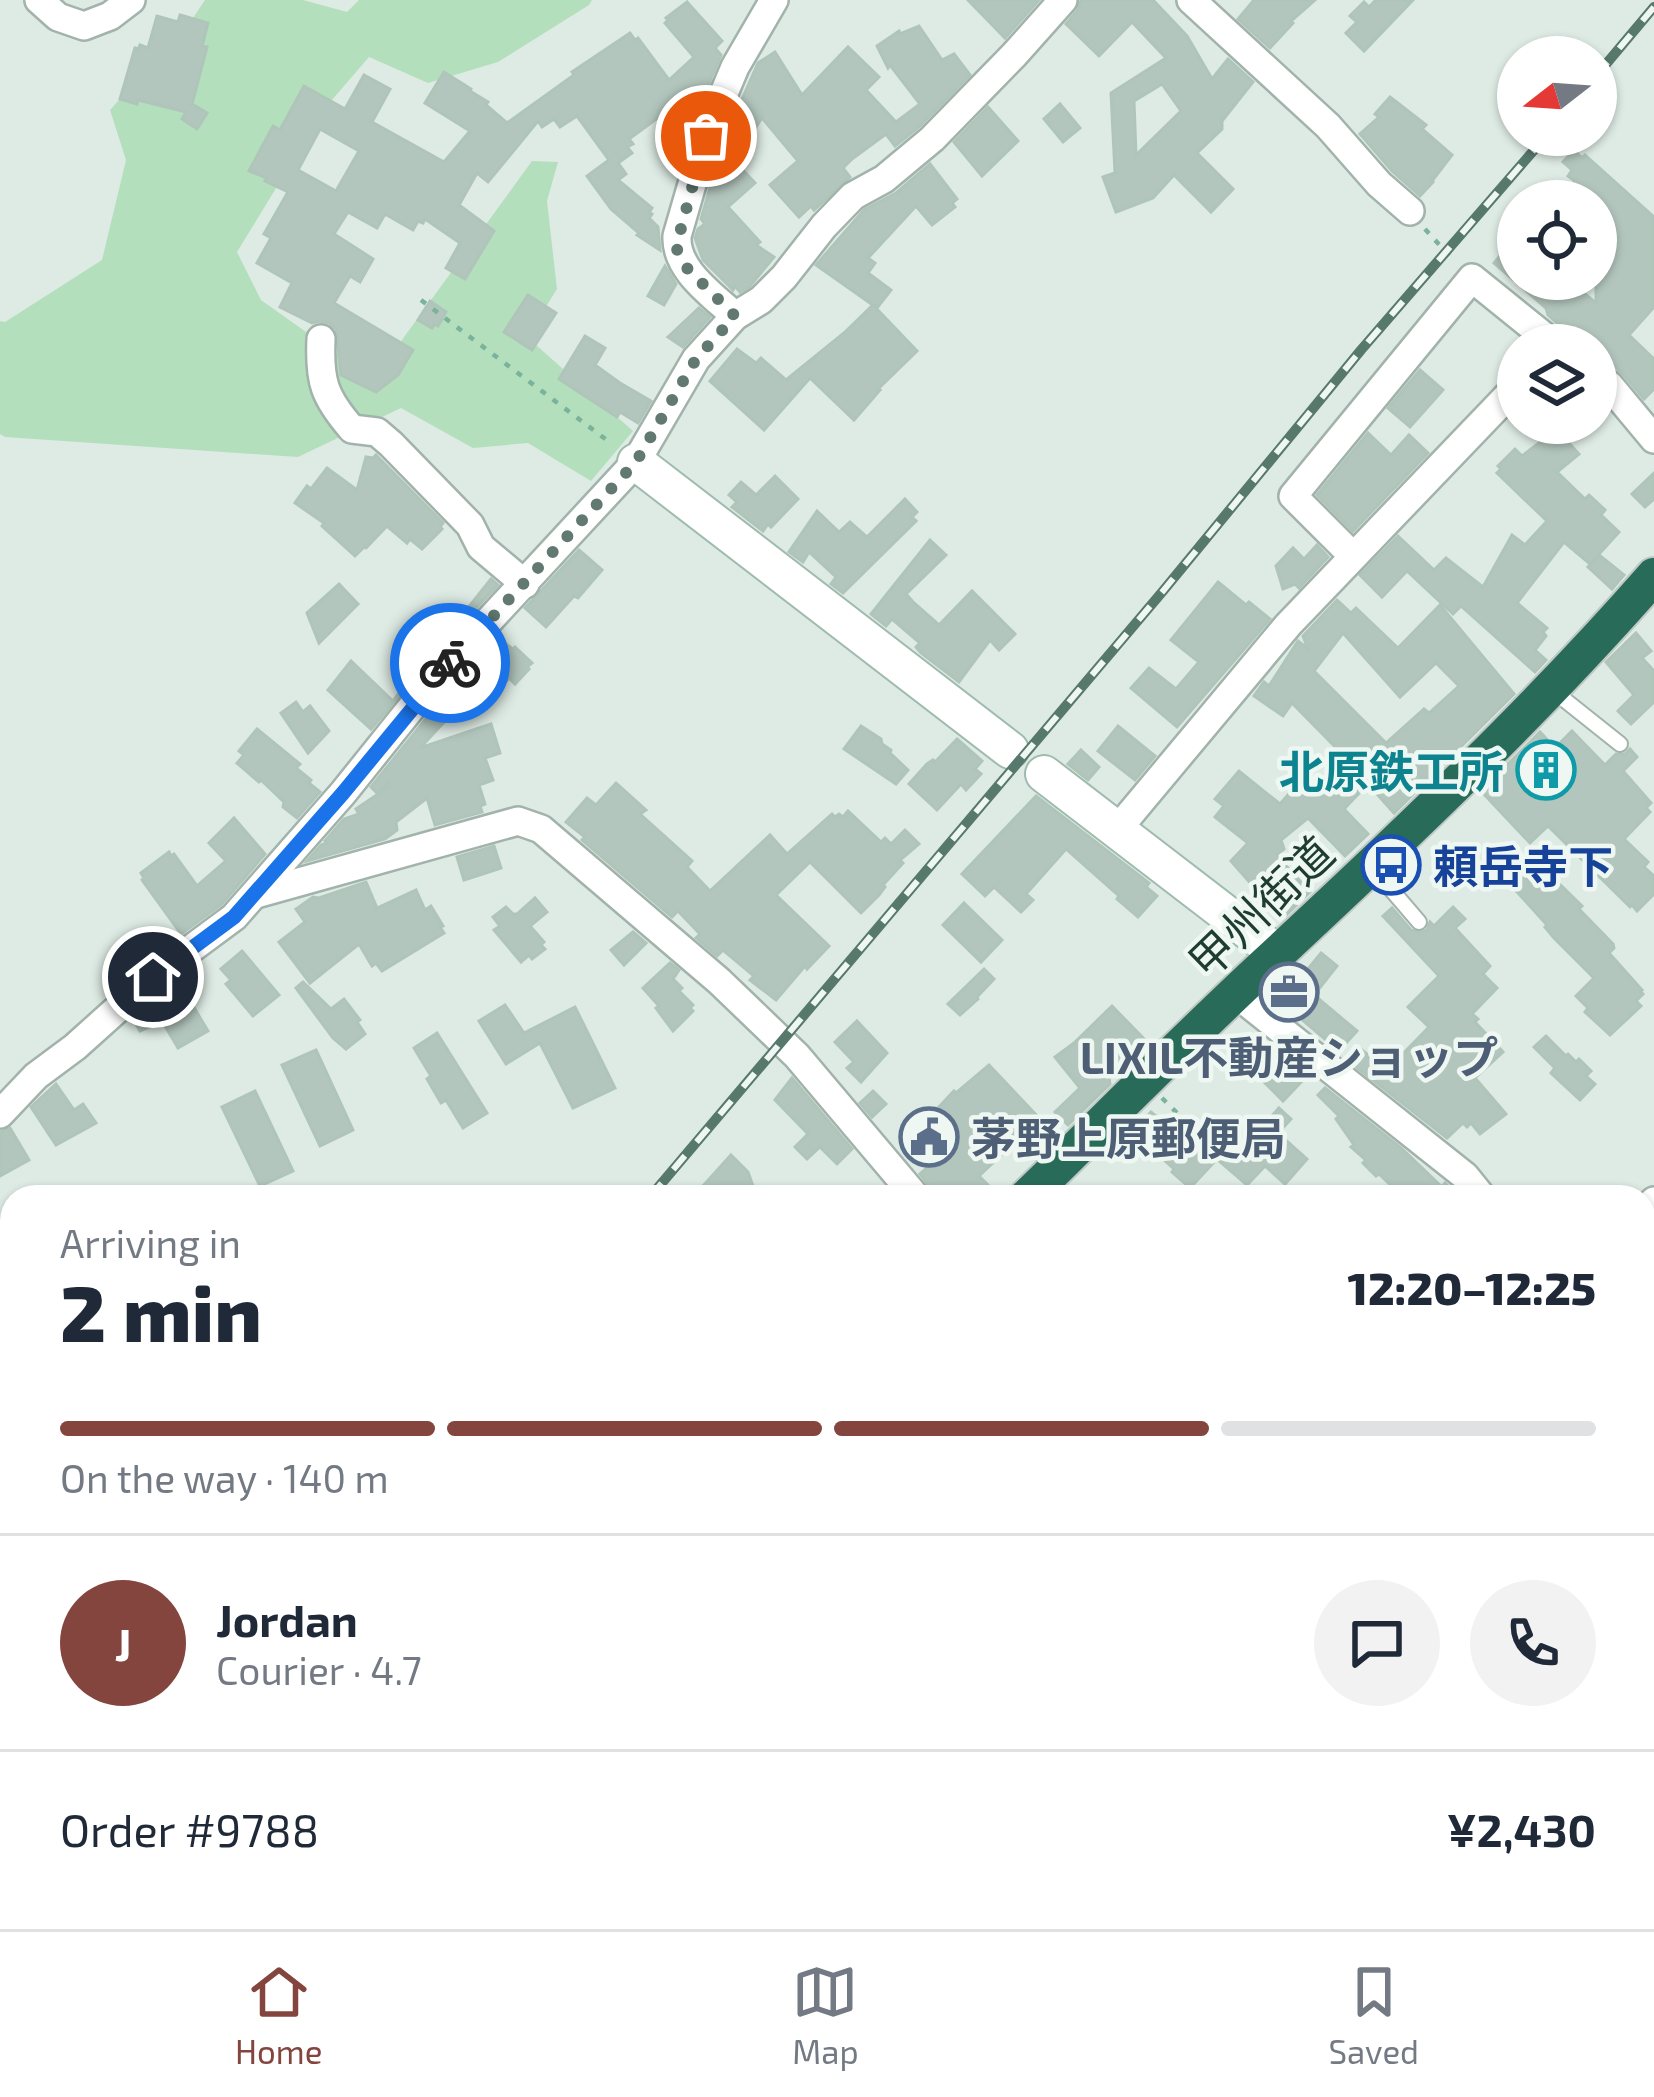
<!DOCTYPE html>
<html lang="en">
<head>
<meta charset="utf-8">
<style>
  body { margin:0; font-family:"Exo 2","Noto Sans JP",sans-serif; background:#f2f2f3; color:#1f2937; height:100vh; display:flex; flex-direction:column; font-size:45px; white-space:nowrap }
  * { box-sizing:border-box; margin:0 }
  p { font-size:39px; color:#747a83 }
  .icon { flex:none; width:66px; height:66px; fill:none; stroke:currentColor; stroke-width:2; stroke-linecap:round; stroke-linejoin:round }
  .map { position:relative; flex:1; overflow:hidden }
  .sheet { position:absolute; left:0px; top:1185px; width:1656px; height:744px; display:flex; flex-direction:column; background:#fff; border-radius:36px 36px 0 0; box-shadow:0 3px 9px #0004 }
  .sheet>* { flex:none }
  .needle { width:78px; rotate:253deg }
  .fabs { position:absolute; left:1497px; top:36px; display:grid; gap:24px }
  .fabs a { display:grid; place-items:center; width:120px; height:120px; border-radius:50%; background:#fff; box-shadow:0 3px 9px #0004; font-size:60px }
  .pin { position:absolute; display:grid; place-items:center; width:102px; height:102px; color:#fff; margin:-51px; border:6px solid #fff; border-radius:50%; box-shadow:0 3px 12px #0007 }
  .courier { position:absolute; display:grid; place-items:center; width:120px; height:120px; margin:-60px; border:9px solid #1a73e8; border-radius:50%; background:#fff; color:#222; box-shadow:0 3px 15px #0007 }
  .headline em { font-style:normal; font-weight:800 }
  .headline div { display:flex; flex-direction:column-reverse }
  .headline { display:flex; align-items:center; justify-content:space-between; height:204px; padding:0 60px }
  h1 { font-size:78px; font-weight:800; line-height:90px }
  .bar { display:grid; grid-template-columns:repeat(4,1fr); gap:18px 12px; align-content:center; height:144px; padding:0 60px }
  .bar i { height:15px; border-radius:9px; background:#e0e1e3 }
  .bar .on { background:#84453f }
  .bar p { grid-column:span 4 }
  .line { display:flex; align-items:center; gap:30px; padding:0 60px; border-top:3px solid #e0e1e3 }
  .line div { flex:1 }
  .round { display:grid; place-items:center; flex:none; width:126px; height:126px; border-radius:63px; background:#f2f2f3 }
  .menu { display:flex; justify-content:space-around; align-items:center; height:168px; border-top:3px solid #e0e1e3; background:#fff; font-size:33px; color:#747a83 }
  .menu a { display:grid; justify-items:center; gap:6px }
  .menu .on { color:#84453f }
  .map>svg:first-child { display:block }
</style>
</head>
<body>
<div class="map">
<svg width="1654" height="1929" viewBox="0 0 1654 1929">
  <rect width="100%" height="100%" fill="#deebe4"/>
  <path fill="#b4dfbc" d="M205 0H303L347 12 359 0H592L589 5 498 62 428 83 369 57 325 108 237 252 261 300 368 376 399 344 532 161 558 162 547 201 557 289 527 337 633 431 591 481 528 443 473 448 401 408 298 457 5 437 0 434V321L5 322 102 260 126 160 110 110 191 21Z"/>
  <g fill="#7fcfd6">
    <path d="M1654 1651V1800L1644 1804V1656Z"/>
    <path d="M1234 1917H1443L1431 1929H1216Z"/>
  </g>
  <g fill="#b3c6bd" stroke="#b0c5ba" stroke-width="3" fill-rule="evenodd">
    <path d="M968 0H1039L1005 38Z"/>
    <path d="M1081 0H1153L1187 36 1212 79 1228 59 1253 82 1222 121V129L1197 153 1233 189 1211 212 1174 175 1153 198 1116 212 1103 177 1115 173 1111 93 1166 58 1132 22 1099 56 1066 24 1077 11ZM1162 84 1181 111 1136 155 1134 101Z"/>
    <path d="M1254 0H1315L1291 21 1293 23 1270 48 1238 19Z"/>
    <path d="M1376 0H1413L1364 51 1346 33 1357 22 1350 16 1364 2 1369 7Z"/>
    <path d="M687 2 722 41 715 48 721 55 700 104 668 127 659 117 629 139 633 144 627 147 632 153 618 163 626 174 618 180 652 208 649 212 652 214 649 218 658 227 660 250 637 235 639 233 611 209 587 176 609 160 577 116 560 127 554 119 542 127 538 121 488 182 477 173 459 205 494 231 465 279 446 268 460 243 425 219 423 223 418 221 413 230 385 214 377 228 348 212 334 234 373 259 360 282 350 276 334 303 413 350 398 375 376 392 341 375 336 329 329 323 320 321 312 323 280 307 292 283 257 263 271 238 264 234 288 192 265 181 267 178 249 171 273 126 280 130 304 86 345 109 364 75 390 89 372 122 444 162 470 131 425 103 444 72 471 89 470 91 488 102 486 105 507 123 574 75 572 72 630 33 635 40 638 38 669 80 694 57 665 23 668 20 666 18ZM320 129 359 151 336 191 298 170Z"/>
    <path d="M180 15 208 23 202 46 207 47 192 104 207 113 197 129 182 119 186 112 138 100 137 104 120 99 135 48 138 49 140 45 148 48 157 16 178 22Z"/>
    <path d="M919 26 942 60 954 54 970 75 920 126 895 146 886 134 852 159 843 168 850 177 814 210 811 206 799 217 770 185 798 161 762 118 736 157 740 161 737 164 755 183 728 207 760 242 756 245 774 257 750 286 740 292 735 286 733 290 703 260 695 238 698 229 705 224 701 219 723 143 727 140 725 138 758 63 775 52 802 95 848 47 879 77 866 90 896 122 920 104 890 65 888 68 877 46 899 31 900 34Z"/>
    <path d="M1390 97 1426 125 1422 129 1452 155 1432 181 1433 182 1420 196 1392 171 1360 134 1379 117 1375 114Z"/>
    <path d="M1060 104 1080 128 1063 142 1044 119Z"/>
    <path d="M988 107 1018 141 982 176 954 142Z"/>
    <path d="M1574 150 1582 158 1585 155 1654 217V307L1629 335 1654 359V389L1644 399 1622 373 1596 349V345H1573L1567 332 1548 315 1546 308 1494 263 1518 234V279H1538L1556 292 1569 281 1596 303V201H1590L1572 185 1575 181 1568 176 1572 170 1563 162Z"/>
    <path d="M930 164 957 199 952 203 955 207 932 225 916 206 868 258 875 263 868 273 891 290 877 308 816 265 864 210 896 193Z"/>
    <path d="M665 266 676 284 664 305 648 296Z"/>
    <path d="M528 295 556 313 532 350 504 332Z"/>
    <path d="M430 301 446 312 438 326 435 324 432 328 418 320Z"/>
    <path d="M873 305 917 351 878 389 880 390 854 420 810 378 764 430 710 381 737 349 756 363 761 358 786 380 844 333Z"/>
    <path d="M699 308 710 317 683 347 668 337Z"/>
    <path d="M585 336 605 348 595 365 620 383 651 401 638 423 620 412 617 417 559 379Z"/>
    <path d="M1420 370 1443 390 1410 427 1388 408Z"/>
    <path d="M1565 423H1584L1567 441 1579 454 1557 472 1585 499 1589 495 1605 510 1601 515 1619 532 1590 564 1564 542 1517 603 1547 628 1543 632 1546 636 1535 650 1546 660 1535 672 1461 606 1453 614 1407 571 1382 597 1360 575 1398 536 1434 570 1446 558 1483 587 1512 535 1525 545 1547 521 1497 473 1501 469 1498 466 1515 449 1522 456Z"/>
    <path d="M1368 433 1391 455 1409 435 1428 453 1353 531 1317 495Z"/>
    <path d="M376 455 443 523 440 527 442 529 422 549 410 539 407 543 387 526 366 548 364 547 355 556 322 526 324 523 295 503 307 486 311 489 327 468 357 490 366 457 373 458Z"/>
    <path d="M1654 473V499L1645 507 1632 494Z"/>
    <path d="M775 476 798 499 771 527 768 524 763 531 732 507 737 502 729 495 741 482 756 495Z"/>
    <path d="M905 499 917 512 912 517 916 521 843 593 831 584 836 577 809 552 803 562 789 552 817 511 839 532 850 522 867 537Z"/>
    <path d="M930 540 946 555 906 594 914 603 939 625 972 591 1015 634 999 650 990 640 959 682 921 653 916 647 920 643 892 619 886 626 871 614Z"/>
    <path d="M1317 545 1328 557 1299 588 1295 584 1283 589 1276 566 1293 548 1304 559Z"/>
    <path d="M579 550 602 570 578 598 574 596 546 627 525 608Z"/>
    <path d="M1599 555 1624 575 1612 589 1588 567Z"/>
    <path d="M491 579 498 585 472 612 468 608Z"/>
    <path d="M1218 582 1246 605 1249 602 1270 619 1177 727 1131 688 1149 668 1176 689 1199 662 1171 640Z"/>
    <path d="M339 584 358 604 319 643 307 613Z"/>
    <path d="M1337 600 1351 613 1356 608 1398 648 1440 605 1514 694 1394 813 1368 784 1344 809 1368 834 1345 856 1308 818 1281 840 1284 849 1276 855 1310 892 1282 919 1231 861 1248 843 1215 817 1224 806 1215 799 1239 771 1280 804 1295 787 1298 790 1312 776 1321 786 1348 760 1292 703 1283 716 1254 696 1264 682 1269 686 1298 641 1308 649 1303 636ZM1343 633 1400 697 1436 663 1459 686 1429 713 1424 709 1386 743 1314 671Z"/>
    <path d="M432 632 444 643 371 729 328 690 351 661 393 701 418 668 408 659Z"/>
    <path d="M1636 633 1651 651 1642 658 1654 671V702L1631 724 1618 711 1634 695 1606 662Z"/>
    <path d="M497 638 513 649 515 647 532 663 527 667 529 669 515 684 509 678 497 691 485 678 420 748 491 724 500 753 485 758 493 780 479 785 485 804 480 806 482 812 435 825 427 798 396 822 397 830 385 839 307 861 321 845 327 843 325 841 344 819 359 814 356 809 390 786 388 783 378 794 371 787 446 694Z"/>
    <path d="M296 702 303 712 310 706 329 731 308 753 281 713Z"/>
    <path d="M861 726 881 739 882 744 891 750 890 753 908 770 896 784 844 749Z"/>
    <path d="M1118 726 1155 756 1135 780 1098 751Z"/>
    <path d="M257 729 300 764 296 768 311 780 309 783 320 792 297 818 283 807 284 802 261 780 259 782 237 763 244 755 239 751Z"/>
    <path d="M1572 731 1605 765 1616 754H1625L1630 749 1637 757 1623 771 1651 803 1646 808 1650 812 1624 839 1648 862 1644 867 1654 876V894L1637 911 1632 905 1630 907 1548 826 1530 843 1481 791 1540 732 1555 748Z"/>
    <path d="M957 739 982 761 975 769 981 774 966 790 961 784 937 810 909 784 927 764 933 760 935 762Z"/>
    <path d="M1081 750 1099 767 1088 780 1068 764Z"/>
    <path d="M616 783 646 810 640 814 692 861 687 867 710 891 770 835 787 854 832 814 835 817 839 814 843 817 848 811 881 842 885 838 891 844 905 830 919 844 900 860 903 863 883 885 885 887 879 895 861 913 810 862 776 895 829 946 807 969 805 966 776 1000 750 980 754 976 723 950 717 956 696 938 700 934 678 911 672 917 582 840 585 837 566 822 587 798 596 805Z"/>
    <path d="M1036 796 1149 883 1146 887 1157 896 1138 917 1117 899 1119 896 1066 849 1026 894 1033 900 1021 912 994 887 985 896 962 874Z"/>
    <path d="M234 818 265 854 222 904 181 934 142 880 144 878 141 873 169 852 171 856 174 854 197 886 226 861 209 843Z"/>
    <path d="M494 846 501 868 464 880 457 857Z"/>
    <path d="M1532 857 1582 906 1579 909 1613 944 1614 948 1609 953 1642 990 1640 991 1643 994 1636 1001 1641 1006 1610 1035 1585 1012 1588 1008 1576 996 1594 978 1554 938 1545 927 1547 925 1508 882Z"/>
    <path d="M366 882 377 908 416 890 425 910 431 906 443 926 440 927 444 933 382 971 376 963 372 966 359 944 310 983 279 942 305 922 296 909 313 897 319 898Z"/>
    <path d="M535 898 547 912 530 926 544 942 541 945 545 949 532 959 529 955 521 962 494 930 500 926 493 917 506 907 513 914H517Z"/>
    <path d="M964 903 1002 940 981 962 943 925Z"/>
    <path d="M1453 907 1465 919 1455 928 1490 966 1483 974 1497 988 1472 1014 1478 1019 1475 1022 1503 1052 1475 1078 1506 1114 1480 1134 1471 1123 1467 1127 1463 1123 1447 1138 1350 1062 1352 1060 1348 1056 1357 1046 1387 1070 1429 1027 1408 1007 1439 976 1383 916 1392 908 1411 930 1420 933 1427 930 1430 922 1434 926Z"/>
    <path d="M633 932 646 943 624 965 611 950Z"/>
    <path d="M242 951 279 995 253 1016 226 984 231 980 221 969Z"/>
    <path d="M1321 953 1337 966 1314 995 1357 1031 1339 1051 1273 995 1290 974 1298 981Z"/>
    <path d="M670 963 679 970 673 979 682 988 679 991 693 1005 690 1008 693 1011 673 1031 656 1008 659 1006 643 988Z"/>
    <path d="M984 969 994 979 977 997 978 999 960 1015 948 1004Z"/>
    <path d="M303 982 331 1009 344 999 360 1020 357 1022 365 1034 346 1049 333 1038 296 988Z"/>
    <path d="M180 984 208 1031 178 1048 162 1021 140 1031 133 1019 164 991Z"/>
    <path d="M505 1005 524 1033 575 1007 615 1088 573 1108 540 1043 506 1064 479 1021Z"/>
    <path d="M1112 1006 1147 1042 1109 1078 1110 1084 1068 1125 1055 1112 1080 1088 1055 1057 1074 1043Z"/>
    <path d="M857 1021 887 1053 861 1082 847 1068 854 1062 835 1042Z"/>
    <path d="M437 1033 487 1113 463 1128 446 1100 441 1103 427 1079 431 1076 414 1048Z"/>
    <path d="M1546 1036 1566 1056 1568 1054 1576 1062 1579 1059 1591 1071 1586 1076 1595 1084 1580 1100 1551 1073 1555 1068 1534 1047Z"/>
    <path d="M316 1050 353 1130 320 1146 282 1065Z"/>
    <path d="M1274 1050 1304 1079 1283 1101 1253 1071Z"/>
    <path d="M989 1065 1040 1119 979 1176 1000 1197H938L920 1174 932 1163 907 1141 954 1091 956 1093Z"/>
    <path d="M792 1078 852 1149 837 1164 820 1147 807 1159 795 1147 808 1134 775 1100Z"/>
    <path d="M56 1084 74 1110 83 1104 96 1123 56 1145 31 1107Z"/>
    <path d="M1325 1088 1401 1148 1442 1187 1445 1183 1458 1196 1403 1197 1379 1174 1376 1176 1363 1163 1366 1160 1351 1147 1354 1145 1336 1119 1339 1116 1318 1095Z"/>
    <path d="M255 1091 293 1171 260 1186 222 1107Z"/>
    <path d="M873 1091 886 1104 872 1117 860 1103Z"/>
    <path d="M1279 1108 1291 1119 1278 1133 1307 1159 1285 1184 1265 1166 1247 1185 1217 1159 1190 1188 1172 1172 1174 1169 1133 1132 1151 1112 1188 1142 1202 1129 1205 1131 1208 1128 1238 1154Z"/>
    <path d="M10 1128 29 1160 0 1176V1132Z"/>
    <path d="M731 1155 748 1172 757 1197H693Z"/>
  </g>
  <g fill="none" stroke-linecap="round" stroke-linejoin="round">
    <g stroke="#a1b3ab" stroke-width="18">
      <g id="lane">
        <path d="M1551 689 1620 744"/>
        <path d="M1371 866 1419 922"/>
      </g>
    </g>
    <g stroke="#a1b3ab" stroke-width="32">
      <g id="street">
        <path d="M39 0 58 17 84 26 110 16 131 0"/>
        <path d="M1191 0 1328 126 1379 184 1410 211"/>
        <path d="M735 316C713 295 675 270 677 236L706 136 735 67 774 0"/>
        <path d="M321 339C319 381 324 397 352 429L377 432 391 444 470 525 481 547 525 584"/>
        <path d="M1596 375 1609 385 1654 439"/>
        <path d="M1352 555 1293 496 1472 278 1555 345"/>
        <path d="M1116 831 1288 625 1518 385"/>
        <path d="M256 894 518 821 541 829 719 981 797 1056 916 1197"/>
        <path d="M1237 992 1250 1005 1465 1176 1482 1197"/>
        <path d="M0 1114 36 1076 75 1047 153 977 234 917 343 793 432 682 636 462 696 359 735 316 761 300 784 277 824 226 853 196 884 179 932 139 1014 55 1063 0"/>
        <path d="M1644 1211 1654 1201"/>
        <path d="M0 1314 12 1327"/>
        <path d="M1644 1426 1654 1443"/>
        <path d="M1644 1548 1654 1542"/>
        <path d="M1644 1589 1654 1583"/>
        <path d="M0 1794 12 1806"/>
        <path d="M134 1917 148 1929"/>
        <path d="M8 1929 17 1917"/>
        <path d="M442 1929 455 1917"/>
        <path d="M1046 1929 1059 1917"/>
      </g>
    </g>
    <g stroke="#9ebbae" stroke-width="40">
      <g id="secondary">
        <path d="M636 462 1010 750"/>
        <path d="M1044 774 1264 943 1276 955"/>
        <path d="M1644 1375 1654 1369"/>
      </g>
    </g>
    <g stroke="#c0c8c5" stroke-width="40">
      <g id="highway">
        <path d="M1027 1197C1109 1117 1190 1034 1275 956 1406 834 1536 711 1654 576"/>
        <path d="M249 1929 261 1917"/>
      </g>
    </g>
    <g stroke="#7bb29c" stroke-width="4.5" stroke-dasharray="6 9" stroke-linecap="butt">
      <path d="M1425 229 1454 261"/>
      <path d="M421 300 612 444"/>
      <path d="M1162 1098 1202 1138"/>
    </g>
    <use href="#lane" stroke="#fff" stroke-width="14"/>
    <use href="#street" stroke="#fff" stroke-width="27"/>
    <use href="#secondary" stroke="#fff" stroke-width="36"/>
    <use href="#highway" stroke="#276b58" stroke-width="36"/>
    <g stroke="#57786d" stroke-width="10">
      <g id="rail">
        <path d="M1596 76 1654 7"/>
        <path d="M650 1197 1163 591 1361 350 1547 135"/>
        <path d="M47 1929 57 1917"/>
      </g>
    </g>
    <use href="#rail" stroke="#eef7f2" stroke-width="6" stroke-dasharray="18" stroke-linecap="butt"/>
  </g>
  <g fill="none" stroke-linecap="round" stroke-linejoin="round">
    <path stroke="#617970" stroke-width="12" stroke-dasharray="0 21.6" d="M450 663 636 462 696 359 735 316 684 265 676 247 706 136"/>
    <path stroke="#1a73e8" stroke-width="15" d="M153 977 234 917 343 793 450 663"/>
  </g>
  <defs>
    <g id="building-ring" transform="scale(3)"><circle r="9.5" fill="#eef7f2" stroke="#0f9aa8" stroke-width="1.5"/><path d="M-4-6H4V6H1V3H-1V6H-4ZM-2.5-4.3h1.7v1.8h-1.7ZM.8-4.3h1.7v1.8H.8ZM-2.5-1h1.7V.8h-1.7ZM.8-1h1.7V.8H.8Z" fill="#0f9aa8"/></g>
    <g id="bus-ring" transform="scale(3)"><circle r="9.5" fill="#eef7f2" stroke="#1a4fb4" stroke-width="1.5"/><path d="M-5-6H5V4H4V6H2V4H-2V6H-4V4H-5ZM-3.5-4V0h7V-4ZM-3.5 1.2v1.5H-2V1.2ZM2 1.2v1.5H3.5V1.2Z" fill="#1a4fb4"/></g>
    <g id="office-ring" transform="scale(3)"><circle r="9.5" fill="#eef7f2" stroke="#5c6f8a" stroke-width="1.5"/><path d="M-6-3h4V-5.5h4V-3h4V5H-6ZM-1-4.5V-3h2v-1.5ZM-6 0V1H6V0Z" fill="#5c6f8a"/></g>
    <g id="civic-ring" transform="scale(3)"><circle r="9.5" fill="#eef7f2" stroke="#5c6f8a" stroke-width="1.5"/><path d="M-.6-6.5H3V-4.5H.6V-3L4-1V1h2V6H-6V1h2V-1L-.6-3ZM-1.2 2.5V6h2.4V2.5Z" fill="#5c6f8a"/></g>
  </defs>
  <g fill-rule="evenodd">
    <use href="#building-ring" x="1546" y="770"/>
    <use href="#bus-ring" x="1391" y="865"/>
    <use href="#office-ring" x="1289" y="992"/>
    <use href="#civic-ring" x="929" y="1137"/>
  </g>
  <g text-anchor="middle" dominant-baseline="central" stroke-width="9" stroke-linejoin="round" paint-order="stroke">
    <g font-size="45" font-weight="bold" fill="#0d838f" stroke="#eef7f2" text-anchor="end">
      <text x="1504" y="770">北原鉄工所</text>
    </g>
    <g font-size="45" font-weight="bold" fill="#164399" stroke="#eef7f2" text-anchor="start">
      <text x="1433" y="865">頼岳寺下</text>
    </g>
    <g font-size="45" fill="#1e3c31" stroke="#eef7f2">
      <text transform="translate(1260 906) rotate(-44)">甲州街道</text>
    </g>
    <g font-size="45" font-weight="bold" fill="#4e5e75" stroke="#eef7f2">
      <text x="1289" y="1056">LIXIL不動産ショップ</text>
      <text x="971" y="1137" text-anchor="start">茅野上原郵便局</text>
    </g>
  </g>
</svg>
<div class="fabs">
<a><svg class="needle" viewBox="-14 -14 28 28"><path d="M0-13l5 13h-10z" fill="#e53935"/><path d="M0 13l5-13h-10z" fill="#747a83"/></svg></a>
<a><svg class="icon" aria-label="locate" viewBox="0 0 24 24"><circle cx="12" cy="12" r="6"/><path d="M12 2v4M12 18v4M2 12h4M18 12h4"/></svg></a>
<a><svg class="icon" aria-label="layers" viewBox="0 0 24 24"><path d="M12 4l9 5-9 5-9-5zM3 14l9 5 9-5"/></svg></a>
</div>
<div class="pin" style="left:706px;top:136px;background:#ea580c"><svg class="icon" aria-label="bag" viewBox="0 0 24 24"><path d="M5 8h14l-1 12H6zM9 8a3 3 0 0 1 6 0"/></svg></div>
<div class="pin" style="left:153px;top:977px;background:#1f2937"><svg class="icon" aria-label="home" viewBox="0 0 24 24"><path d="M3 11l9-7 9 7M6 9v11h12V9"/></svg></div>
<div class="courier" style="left:450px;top:663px"><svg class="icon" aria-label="bike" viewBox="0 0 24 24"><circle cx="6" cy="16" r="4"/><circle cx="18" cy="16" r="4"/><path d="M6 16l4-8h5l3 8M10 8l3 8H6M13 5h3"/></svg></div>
<section class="sheet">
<div class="headline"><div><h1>2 min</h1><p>Arriving in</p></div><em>12:20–12:25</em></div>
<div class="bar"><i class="on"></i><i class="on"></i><i class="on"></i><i></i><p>On the way · 140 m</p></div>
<div class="line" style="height:216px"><b class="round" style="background:#84453f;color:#fff">J</b><div><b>Jordan</b><p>Courier · 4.7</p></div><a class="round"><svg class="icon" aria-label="chat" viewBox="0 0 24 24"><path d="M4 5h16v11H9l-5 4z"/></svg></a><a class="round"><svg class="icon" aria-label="phone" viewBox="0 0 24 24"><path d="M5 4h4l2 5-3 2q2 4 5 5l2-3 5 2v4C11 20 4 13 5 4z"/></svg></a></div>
<div class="line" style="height:156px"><div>Order #9788</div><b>¥2,430</b></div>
</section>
</div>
<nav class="menu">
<a class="on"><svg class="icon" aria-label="home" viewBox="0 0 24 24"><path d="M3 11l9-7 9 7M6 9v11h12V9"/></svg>Home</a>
<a><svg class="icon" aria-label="map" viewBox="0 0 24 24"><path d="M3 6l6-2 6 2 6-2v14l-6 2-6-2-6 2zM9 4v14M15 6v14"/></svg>Map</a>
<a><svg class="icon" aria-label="saved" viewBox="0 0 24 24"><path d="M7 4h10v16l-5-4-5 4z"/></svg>Saved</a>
</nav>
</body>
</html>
